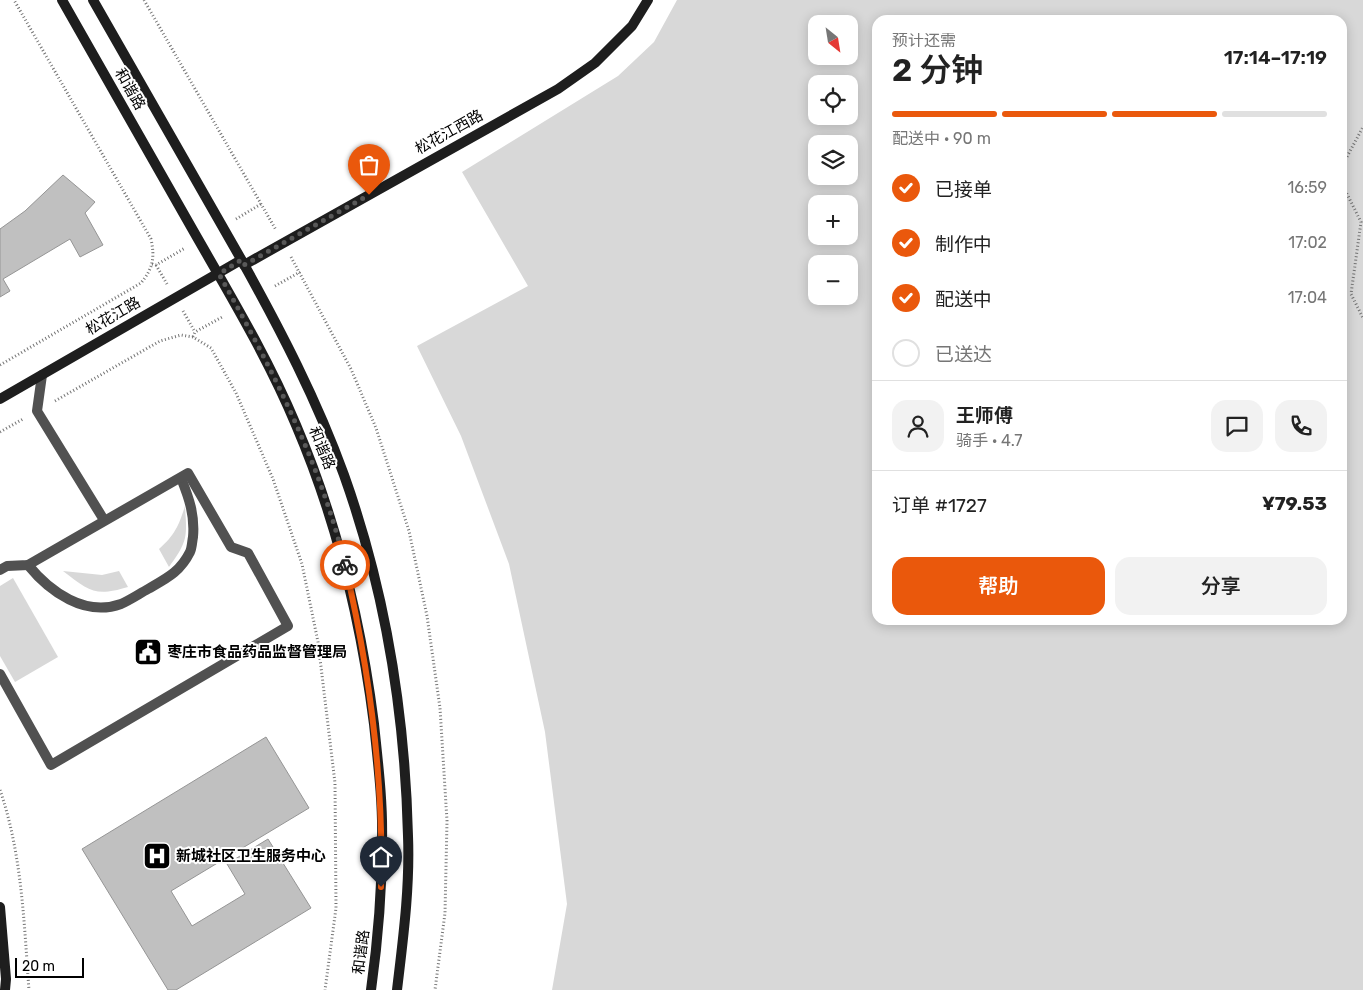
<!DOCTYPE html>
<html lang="zh">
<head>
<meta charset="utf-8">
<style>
  body { margin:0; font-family:Rubik,"Noto Sans SC",sans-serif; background:#f2f2f2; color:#222; height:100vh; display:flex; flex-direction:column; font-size:19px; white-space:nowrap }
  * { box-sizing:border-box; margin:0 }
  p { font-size:16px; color:#767676 }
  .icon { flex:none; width:28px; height:28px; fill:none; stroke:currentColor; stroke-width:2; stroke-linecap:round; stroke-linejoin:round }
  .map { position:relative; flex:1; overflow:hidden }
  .details { position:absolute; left:872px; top:15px; width:475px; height:610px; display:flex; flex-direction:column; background:#fff; border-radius:15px; box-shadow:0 2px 12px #0003 }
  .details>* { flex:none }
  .needle { width:32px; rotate:150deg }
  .controls { position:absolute; left:808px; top:15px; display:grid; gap:10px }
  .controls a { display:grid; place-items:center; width:50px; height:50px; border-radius:10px; background:#fff; box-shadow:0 2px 12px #0003; font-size:25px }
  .scale { position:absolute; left:15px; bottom:12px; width:69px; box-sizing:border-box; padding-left:5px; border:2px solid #000; border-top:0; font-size:14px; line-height:18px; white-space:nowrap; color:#000; -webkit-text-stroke:4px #fff; paint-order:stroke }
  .pin { position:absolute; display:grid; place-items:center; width:42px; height:42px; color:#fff; margin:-51px -21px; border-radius:50% 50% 50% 0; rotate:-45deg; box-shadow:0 0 5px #0007 }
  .pin .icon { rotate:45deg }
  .courier { position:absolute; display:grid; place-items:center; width:50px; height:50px; margin:-25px; border:4px solid #ea580c; border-radius:50%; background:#fff; color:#222; box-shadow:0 1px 6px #0007 }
  .overview em { font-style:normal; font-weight:600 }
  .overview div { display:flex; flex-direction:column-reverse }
  .overview { display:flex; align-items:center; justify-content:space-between; height:85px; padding:0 20px }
  h1 { font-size:32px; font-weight:600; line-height:38px }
  .bar { display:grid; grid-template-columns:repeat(4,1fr); gap:8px 5px; align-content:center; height:60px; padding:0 20px }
  .bar i { height:6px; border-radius:4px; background:#e0e0e0 }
  .bar .current { background:#ea580c }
  .bar p { grid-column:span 4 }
  .line { display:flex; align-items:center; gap:12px; padding:0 20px; border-top:1px solid #e0e0e0 }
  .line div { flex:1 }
  .round { display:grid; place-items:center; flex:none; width:52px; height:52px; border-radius:15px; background:#f2f2f2 }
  ol { padding:0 20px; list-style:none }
  li { display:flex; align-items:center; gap:15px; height:55px }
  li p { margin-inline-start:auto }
  li .icon { padding:5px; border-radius:50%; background:#ea580c; color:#fff; stroke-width:4 }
  li:last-child { color:#767676 }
  li i { width:28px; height:28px; border:2px solid #e0e0e0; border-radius:50% }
  .action { display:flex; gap:10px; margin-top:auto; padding:10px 20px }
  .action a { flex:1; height:58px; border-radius:15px; background:#ea580c; color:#fff; font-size:20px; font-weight:600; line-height:58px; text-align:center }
  .action a+a { background:#f2f2f2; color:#222 }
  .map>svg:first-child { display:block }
</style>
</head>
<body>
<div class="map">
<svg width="1363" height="990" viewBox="0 0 1363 990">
  <rect width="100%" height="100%" fill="#fff"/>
  <g fill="#d8d8d8" fill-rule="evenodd">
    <path d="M677 0H1363V990H552L567 904 545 732 509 564 461 436 417 346 528 286 462 172 618 76 654 42ZM878 20H1342V620H878ZM816 24H849V56H816ZM816 84H849V116H816ZM816 144H849V176H816ZM816 204H849V236H816ZM816 264H849V296H816Z"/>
    <path d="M185 506C187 537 188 541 169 567L159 549C175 535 179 525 185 506Z"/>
    <path d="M63 571 102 575 119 571 128 587C95 597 89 591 63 571Z"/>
    <path d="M13 578 58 657 15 682 0 656V586Z"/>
  </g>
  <g fill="#c0c0c0" stroke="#959595">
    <path d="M63 175 95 202 85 213 103 245 80 257 70 239 3 279 10 291 0 297V229L25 211Z"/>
    <path d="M266 737 309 808 171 891 192 926 245 894 227 864 268 839 311 908 176 990H168L82 849Z"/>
  </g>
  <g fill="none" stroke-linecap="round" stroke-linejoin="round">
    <g stroke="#737373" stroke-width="3" stroke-dasharray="1 2.5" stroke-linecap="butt">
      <path d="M144 0 276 230"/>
      <path d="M1342 166 1363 127"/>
      <path d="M1342 184 1361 222 1351 294 1363 318"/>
      <path d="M236 219 261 204"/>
      <path d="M291 257 351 369 376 428 409 531 427 616 440 708 447 821 445 913 435 990"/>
      <path d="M152 264 156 265 185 248"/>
      <path d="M156 265 167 284"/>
      <path d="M275 286 300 272"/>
      <path d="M183 311 195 332"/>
      <path d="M193 337 195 332 224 316"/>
      <path d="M0 365 141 283C153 268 155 258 151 239L14 0"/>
      <path d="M55 401 160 341 181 335 193 337 211 348 236 393 273 479 302 564 318 642 335 783 336 908 325 990"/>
      <path d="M0 432 23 419"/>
      <path d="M0 790C22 854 24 923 29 990"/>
    </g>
    <path stroke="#515151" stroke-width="10" d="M28 565C50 592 85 617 121 604 130 600 139 594 148 589 167 578 180 572 190 552 192 548 192 542 193 537 195 515 189 498 181 478"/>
    <g stroke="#515151" stroke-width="10">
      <path d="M42 375 37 411 104 520"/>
      <path d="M0 570 7 566 28 565 188 473 231 547 248 553 288 626 51 765 0 674"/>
    </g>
    <g stroke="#1e1e1e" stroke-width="10">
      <path d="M62 0C106 77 150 154 194 232 230 295 268 358 296 425 337 521 361 621 374 724 378 763 383 802 382 841 382 891 378 940 371 990"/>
      <path d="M93 0C142 86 192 172 241 259 280 329 317 400 344 475 385 590 405 715 408 836 410 888 403 939 397 990"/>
      <path d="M244 265 558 89 595 63 632 26 648 0"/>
      <path d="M0 399 241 260"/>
      <path d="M0 907 6 979 5 990"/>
    </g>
  </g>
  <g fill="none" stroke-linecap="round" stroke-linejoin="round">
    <path stroke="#595959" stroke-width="5" stroke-dasharray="0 9" d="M345 565C321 463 270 365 219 274L241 260 244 265 369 195"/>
    <path stroke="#ea580c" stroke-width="6" d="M345 565C370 672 384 777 381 887"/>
  </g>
  <defs>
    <g id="civic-square" transform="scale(1.4375)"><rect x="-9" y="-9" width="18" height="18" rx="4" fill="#000" stroke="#fff"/><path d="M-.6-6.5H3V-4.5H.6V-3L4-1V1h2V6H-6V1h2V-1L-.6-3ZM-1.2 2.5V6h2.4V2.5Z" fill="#fff"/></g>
    <g id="hospital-square" transform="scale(1.4375)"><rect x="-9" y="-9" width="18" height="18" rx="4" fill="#000" stroke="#fff"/><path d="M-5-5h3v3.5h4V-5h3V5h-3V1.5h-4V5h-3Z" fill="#fff"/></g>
  </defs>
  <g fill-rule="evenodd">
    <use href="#civic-square" x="148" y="652"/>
    <use href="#hospital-square" x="157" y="856"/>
  </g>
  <g text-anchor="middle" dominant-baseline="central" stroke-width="4" stroke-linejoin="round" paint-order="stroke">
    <g font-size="15" fill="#000" stroke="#fff">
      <text transform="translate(130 89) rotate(60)">和谐路</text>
      <text transform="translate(449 132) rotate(-29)">松花江西路</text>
      <text transform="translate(113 316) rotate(-30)">松花江路</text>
      <text transform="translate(322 448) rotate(68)">和谐路</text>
      <text transform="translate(361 952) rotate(-83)">和谐路</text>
    </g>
    <g font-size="15" font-weight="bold" fill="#000" stroke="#fff" text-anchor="start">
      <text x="167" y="652">枣庄市食品药品监督管理局</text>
      <text x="176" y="856">新城社区卫生服务中心</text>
    </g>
  </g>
</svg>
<div class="controls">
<a><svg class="needle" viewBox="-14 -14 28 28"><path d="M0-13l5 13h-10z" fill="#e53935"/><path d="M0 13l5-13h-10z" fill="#767676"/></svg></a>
<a><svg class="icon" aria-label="locate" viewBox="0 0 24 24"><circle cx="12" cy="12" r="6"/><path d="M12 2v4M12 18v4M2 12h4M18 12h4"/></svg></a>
<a><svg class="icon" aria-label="layers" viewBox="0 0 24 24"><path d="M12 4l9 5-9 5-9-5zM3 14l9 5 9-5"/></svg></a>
<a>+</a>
<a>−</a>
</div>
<div class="scale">20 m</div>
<div class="pin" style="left:369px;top:195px;background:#ea580c"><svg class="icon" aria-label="bag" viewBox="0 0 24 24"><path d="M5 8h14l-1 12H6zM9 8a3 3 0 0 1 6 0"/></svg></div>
<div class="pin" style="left:381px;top:887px;background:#1f2937"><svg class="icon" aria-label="home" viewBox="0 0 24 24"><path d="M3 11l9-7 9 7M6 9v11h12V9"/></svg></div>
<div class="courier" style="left:345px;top:565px"><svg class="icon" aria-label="bike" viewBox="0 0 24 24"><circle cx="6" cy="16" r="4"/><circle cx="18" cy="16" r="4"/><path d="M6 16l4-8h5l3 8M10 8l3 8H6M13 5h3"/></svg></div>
<section class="details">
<div class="overview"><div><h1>2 分钟</h1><p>预计还需</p></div><em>17:14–17:19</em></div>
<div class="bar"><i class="current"></i><i class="current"></i><i class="current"></i><i></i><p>配送中 · 90 m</p></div>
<ol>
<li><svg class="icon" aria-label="check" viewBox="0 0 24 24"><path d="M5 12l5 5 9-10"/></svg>已接单<p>16:59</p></li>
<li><svg class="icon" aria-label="check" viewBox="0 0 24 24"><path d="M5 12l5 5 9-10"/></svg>制作中<p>17:02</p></li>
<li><svg class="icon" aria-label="check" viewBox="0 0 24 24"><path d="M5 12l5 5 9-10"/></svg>配送中<p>17:04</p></li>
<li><i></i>已送达</li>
</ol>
<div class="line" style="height:90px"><a class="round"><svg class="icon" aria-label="person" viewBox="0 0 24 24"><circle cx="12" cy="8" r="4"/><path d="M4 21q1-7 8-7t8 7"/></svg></a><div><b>王师傅</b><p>骑手 · 4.7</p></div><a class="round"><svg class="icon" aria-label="chat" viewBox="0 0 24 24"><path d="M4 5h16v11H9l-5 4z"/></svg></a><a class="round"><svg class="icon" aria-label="phone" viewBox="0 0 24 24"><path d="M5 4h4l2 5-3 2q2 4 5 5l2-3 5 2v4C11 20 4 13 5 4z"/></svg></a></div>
<div class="line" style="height:65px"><div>订单 #1727</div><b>¥79.53</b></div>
<div class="action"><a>帮助</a><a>分享</a></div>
</section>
</div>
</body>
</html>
